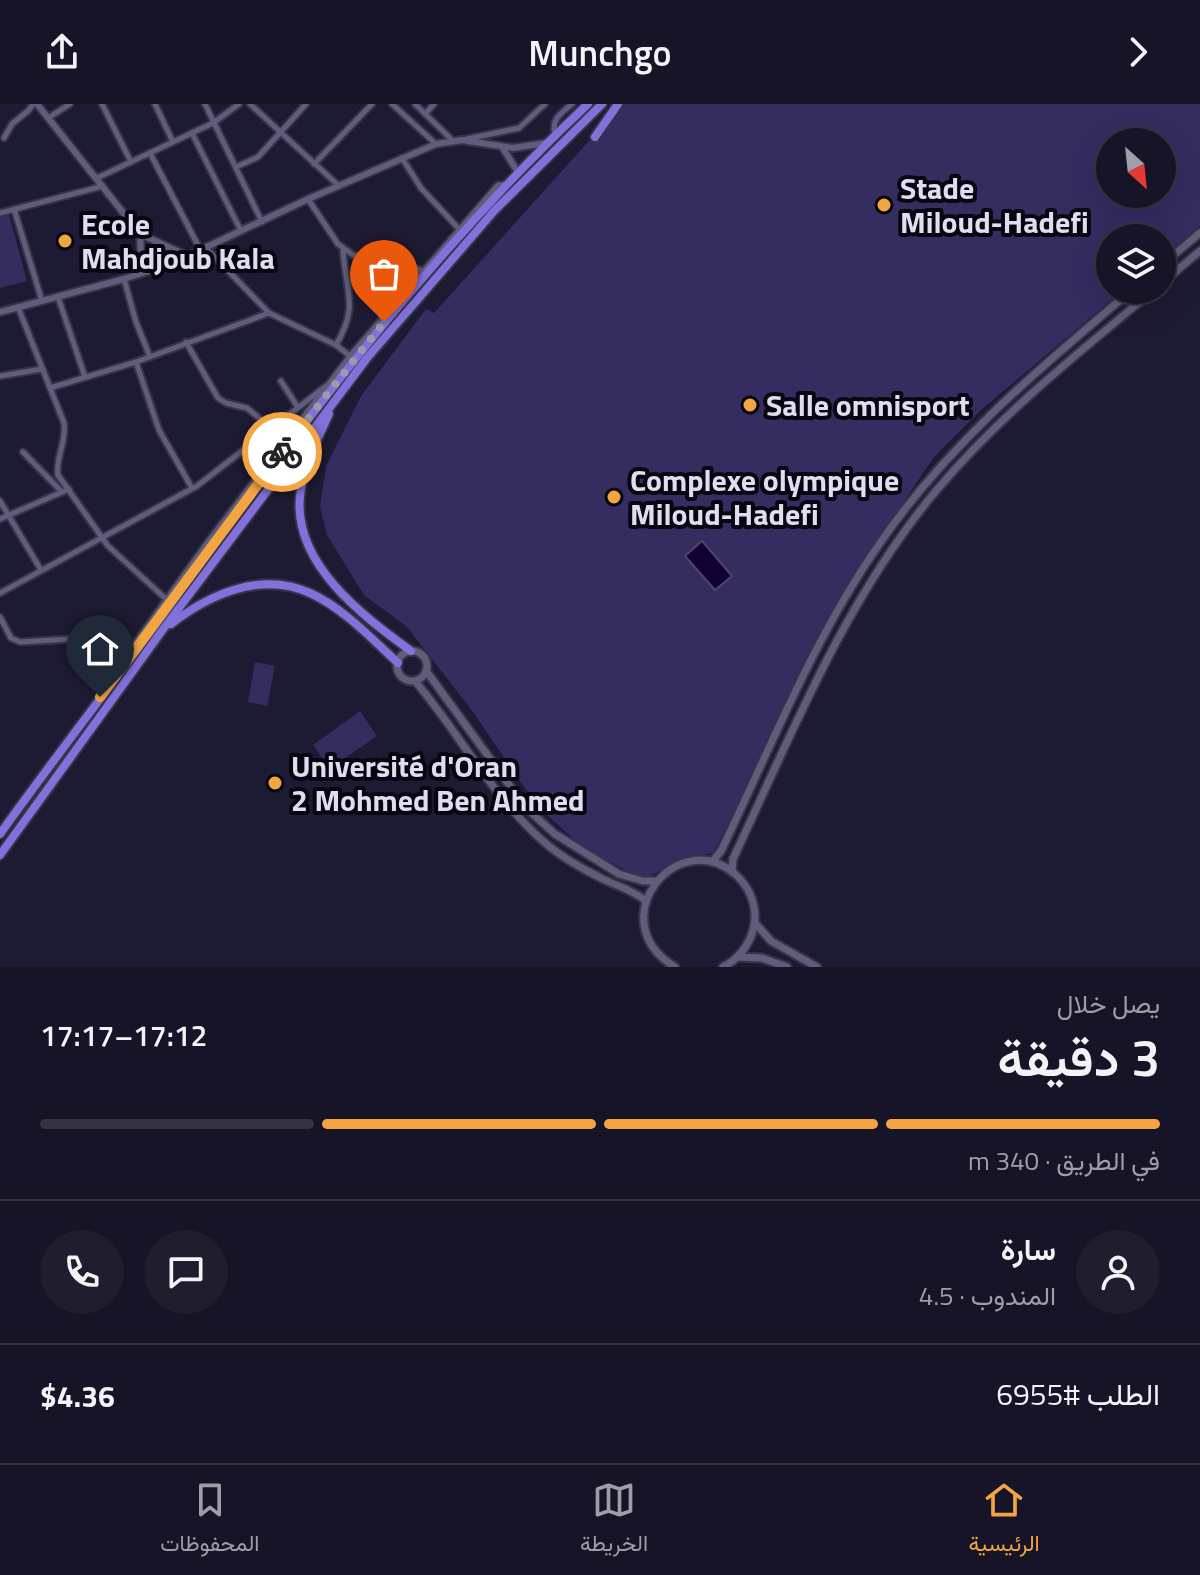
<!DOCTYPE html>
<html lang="ar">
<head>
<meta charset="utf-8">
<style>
  body { margin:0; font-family:"Titillium Web",Vazirmatn,sans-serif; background:#1f1d2e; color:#f1f3f6; direction:rtl; height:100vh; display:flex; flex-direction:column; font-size:30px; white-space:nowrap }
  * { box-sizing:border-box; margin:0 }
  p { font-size:26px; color:#9e9ea7 }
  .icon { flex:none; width:44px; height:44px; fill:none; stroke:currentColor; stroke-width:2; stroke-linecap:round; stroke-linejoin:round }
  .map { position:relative; height:863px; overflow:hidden; direction:ltr }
  .sheet { display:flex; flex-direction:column; background:#161426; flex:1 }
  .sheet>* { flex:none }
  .needle { width:52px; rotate:153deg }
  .tools { position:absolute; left:1096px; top:24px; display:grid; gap:16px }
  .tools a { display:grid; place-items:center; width:80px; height:80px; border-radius:50%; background:#161426; box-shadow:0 8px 32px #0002,0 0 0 2px #353343; font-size:40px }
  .pin { position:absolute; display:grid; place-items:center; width:68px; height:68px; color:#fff; margin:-82px -34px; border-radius:50% 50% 50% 0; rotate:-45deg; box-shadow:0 0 8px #0007 }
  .pin .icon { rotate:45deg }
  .courier { position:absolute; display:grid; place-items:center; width:80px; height:80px; margin:-40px; border:6px solid #f2a541; border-radius:50%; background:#fff; color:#222; box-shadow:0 2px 10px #0007 }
  .headline em { font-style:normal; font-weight:600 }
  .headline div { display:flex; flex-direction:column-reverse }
  .headline { display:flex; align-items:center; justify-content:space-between; height:136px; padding:0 40px }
  h1 { font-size:52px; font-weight:600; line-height:60px }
  .bar { display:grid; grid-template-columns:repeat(4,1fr); gap:12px 8px; align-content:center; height:96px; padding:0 40px }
  .bar i { height:10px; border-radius:6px; background:#353343 }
  .bar .on { background:#f2a541 }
  .bar p { grid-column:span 4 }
  .line { display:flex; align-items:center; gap:20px; padding:0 40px; border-top:2px solid #353343 }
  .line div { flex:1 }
  .round { display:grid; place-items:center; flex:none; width:84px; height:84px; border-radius:42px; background:#1f1d2e }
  header { display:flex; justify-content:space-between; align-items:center; height:104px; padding:0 40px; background:#161426; font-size:36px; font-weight:600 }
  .menu { display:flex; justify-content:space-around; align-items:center; height:112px; border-top:2px solid #353343; background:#161426; font-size:22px; color:#9e9ea7 }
  .menu a { display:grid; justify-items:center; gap:4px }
  .menu .on { color:#f2a541 }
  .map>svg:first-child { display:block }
</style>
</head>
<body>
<header><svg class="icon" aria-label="forward" viewBox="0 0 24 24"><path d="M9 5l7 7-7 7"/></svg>Munchgo<svg class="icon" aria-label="share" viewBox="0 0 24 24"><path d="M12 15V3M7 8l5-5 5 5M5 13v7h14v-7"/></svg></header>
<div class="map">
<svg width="1200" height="863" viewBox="0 0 1200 863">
  <rect width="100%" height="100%" fill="#1d1a33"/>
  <g fill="#352c60" fill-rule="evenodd">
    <path d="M622 0H1200V122L1162 154V134H1110V186H1123L981 306 934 353 864 456 826 520 714 748 674 760 644 775 586 746 537 702 473 608 407 523 364 491 327 431 320 403 326 362 361 292 426 205 434 209ZM1110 38H1162V90H1110Z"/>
    <path d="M9 110 27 177 0 184V112Z"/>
    <path d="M255 558 275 562 267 602 248 598Z"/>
    <path d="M360 607 377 632 329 665 313 641Z"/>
  </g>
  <path fill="#110034" stroke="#4f436c" stroke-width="2" d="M702 437 732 472 715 486 685 452Z"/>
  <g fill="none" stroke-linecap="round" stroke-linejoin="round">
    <g stroke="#373449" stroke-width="9">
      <g id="minor">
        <path d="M102 0 131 58"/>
        <path d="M155 0 173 38"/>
        <path d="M205 0 262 118"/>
        <path d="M250 0 339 82"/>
        <path d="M392 0 436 40"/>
        <path d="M415 0 452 36"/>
        <path d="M425 10 434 0"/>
        <path d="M48 14 70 0"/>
        <path d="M192 29 241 127"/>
        <path d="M555 31C551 15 561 9 572 0"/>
        <path d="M4 34 12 20 29 6 33 0"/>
        <path d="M467 35 519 24 545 0"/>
        <path d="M150 49 201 147"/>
        <path d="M402 54 421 84 459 125"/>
        <path d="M314 60 372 0"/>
        <path d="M236 63 258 53 306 0"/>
        <path d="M97 74 213 19 239 0"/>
        <path d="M308 95 338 140 353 151 421 166"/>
        <path d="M14 105 42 197"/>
        <path d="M0 109 103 82"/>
        <path d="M206 144 269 209 336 241 350 252"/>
        <path d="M124 175 136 218 150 253"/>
        <path d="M58 193 85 273"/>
        <path d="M18 203 64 319C67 338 55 354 58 371L108 442 166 495"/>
        <path d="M186 238 218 294 226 299 247 304 271 324"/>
        <path d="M336 241C359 202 346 189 343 147"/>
        <path d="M136 258 159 326 192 384"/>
        <path d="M0 272 42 265"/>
        <path d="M281 277 297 302"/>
        <path d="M50 284 136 258 269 209"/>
        <path d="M23 348 62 388"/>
        <path d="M242 349 262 367"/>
        <path d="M0 397 41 466"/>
        <path d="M0 415 69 385"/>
        <path d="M0 489 197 382 326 282"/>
        <path d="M0 513 11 534 20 538 87 534 106 562 116 566"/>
        <path d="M115 572 121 559 207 439 350 252 498 81 507 80"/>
      </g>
    </g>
    <g stroke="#373449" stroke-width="10">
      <g id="tertiary">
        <path d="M37 0 140 130 188 152"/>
        <path d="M502 43 518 68"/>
        <path d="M140 130 142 169"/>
        <path d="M0 208 124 175 173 159 308 95 436 40 462 36 513 44 546 39"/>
      </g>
    </g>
    <g stroke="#373449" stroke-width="11">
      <g id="secondary">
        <path d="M1162 161 1200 129"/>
        <path d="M1162 179 1200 147"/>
        <circle cx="412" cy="562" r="15"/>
        <path d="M427 568 526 704 555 730 619 770 643 777H657"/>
        <path d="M415 577C461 631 494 697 550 743 564 754 581 764 597 772 613 781 632 785 646 797"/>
        <path d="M712 758 721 747C771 643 814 533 880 439 948 340 1041 263 1132 186"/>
        <path d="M732 767 733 755C792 629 845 496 935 388 1000 311 1077 250 1154 186"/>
        <path d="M755 819 771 837 817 863"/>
        <path d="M738 853 762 854 787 863"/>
        <path d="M675 863C599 817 678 719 736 771 748 782 755 797 755 814 754 835 741 854 723 863"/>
      </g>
    </g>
    <g stroke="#373449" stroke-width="12">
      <g id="trunk">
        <path d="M595 33 618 0"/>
        <path d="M329 310C317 336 303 362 300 392 293 460 363 512 411 547"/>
        <path d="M171 520C210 490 261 467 310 489 343 504 371 534 398 559"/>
        <path d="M0 730C55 653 114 578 170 501 298 325 428 150 588 0"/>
        <path d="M0 751 161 528 367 254 494 107 602 0"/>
      </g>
    </g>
    <use href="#minor" stroke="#5f5d7b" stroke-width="5"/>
    <use href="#tertiary" stroke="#5f5d7b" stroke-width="6"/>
    <use href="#secondary" stroke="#5f5d7b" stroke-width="7"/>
    <use href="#trunk" stroke="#8371db" stroke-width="8"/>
  </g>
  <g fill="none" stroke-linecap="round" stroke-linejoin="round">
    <path stroke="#9b99ae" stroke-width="8" stroke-dasharray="0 14.4" d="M282 348 384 218"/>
    <path stroke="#f2a541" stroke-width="10" d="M100 593 282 348"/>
  </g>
  <g fill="#f2a541" stroke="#080611" stroke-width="3">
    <circle cx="884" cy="101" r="8"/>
    <circle cx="65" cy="137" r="8"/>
    <circle cx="750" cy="301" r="8"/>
    <circle cx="614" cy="393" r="8"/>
    <circle cx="275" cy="679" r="8"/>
  </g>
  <g text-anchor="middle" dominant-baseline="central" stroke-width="8" stroke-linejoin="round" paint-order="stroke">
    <g font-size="30" font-weight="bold" fill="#dfdef0" stroke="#080611" text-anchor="start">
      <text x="900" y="84">Stade<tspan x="900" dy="34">Miloud-Hadefi</tspan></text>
      <text x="81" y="120">Ecole<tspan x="81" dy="34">Mahdjoub Kala</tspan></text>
      <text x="766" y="301">Salle omnisport</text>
      <text x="630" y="376">Complexe olympique<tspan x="630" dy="34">Miloud-Hadefi</tspan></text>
      <text x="291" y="662">Université d'Oran<tspan x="291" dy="34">2 Mohmed Ben Ahmed</tspan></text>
    </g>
  </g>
</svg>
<div class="tools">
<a><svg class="needle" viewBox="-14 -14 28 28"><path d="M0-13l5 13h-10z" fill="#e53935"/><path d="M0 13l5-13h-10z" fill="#9e9ea7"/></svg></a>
<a><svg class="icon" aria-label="layers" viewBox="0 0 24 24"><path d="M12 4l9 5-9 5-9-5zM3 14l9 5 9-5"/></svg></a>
</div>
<div class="pin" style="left:384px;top:218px;background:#ea580c"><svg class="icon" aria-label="bag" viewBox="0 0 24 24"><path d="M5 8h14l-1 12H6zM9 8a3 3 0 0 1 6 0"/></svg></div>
<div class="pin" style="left:100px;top:593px;background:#1f2937"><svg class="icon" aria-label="home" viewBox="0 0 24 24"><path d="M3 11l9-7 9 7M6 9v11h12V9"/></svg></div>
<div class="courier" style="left:282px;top:348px"><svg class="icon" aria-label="bike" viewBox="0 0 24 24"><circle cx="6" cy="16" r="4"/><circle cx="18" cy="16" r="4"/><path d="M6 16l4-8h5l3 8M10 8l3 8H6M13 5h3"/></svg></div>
</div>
<section class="sheet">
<div class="headline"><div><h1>3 دقيقة</h1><p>يصل خلال</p></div><em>17:12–17:17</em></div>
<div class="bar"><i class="on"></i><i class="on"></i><i class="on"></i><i></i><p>في الطريق · 340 m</p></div>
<div class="line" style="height:144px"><a class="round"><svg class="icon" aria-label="person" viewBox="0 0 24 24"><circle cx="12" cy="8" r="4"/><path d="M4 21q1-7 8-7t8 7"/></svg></a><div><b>سارة</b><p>المندوب · 4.5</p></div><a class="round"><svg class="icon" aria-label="chat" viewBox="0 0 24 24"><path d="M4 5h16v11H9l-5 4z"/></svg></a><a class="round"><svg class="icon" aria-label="phone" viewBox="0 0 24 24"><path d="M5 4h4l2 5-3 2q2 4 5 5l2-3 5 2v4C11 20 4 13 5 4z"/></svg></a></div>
<div class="line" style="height:104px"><div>الطلب #6955</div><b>$4.36</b></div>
</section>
<nav class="menu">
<a class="on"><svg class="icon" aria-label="home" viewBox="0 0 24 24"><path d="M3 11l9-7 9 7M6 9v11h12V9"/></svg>الرئيسية</a>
<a><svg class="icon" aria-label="map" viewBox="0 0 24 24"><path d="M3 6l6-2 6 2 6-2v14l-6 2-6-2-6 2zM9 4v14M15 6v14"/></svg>الخريطة</a>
<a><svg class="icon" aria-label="saved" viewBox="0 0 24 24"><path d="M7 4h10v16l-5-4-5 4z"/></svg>المحفوظات</a>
</nav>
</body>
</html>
